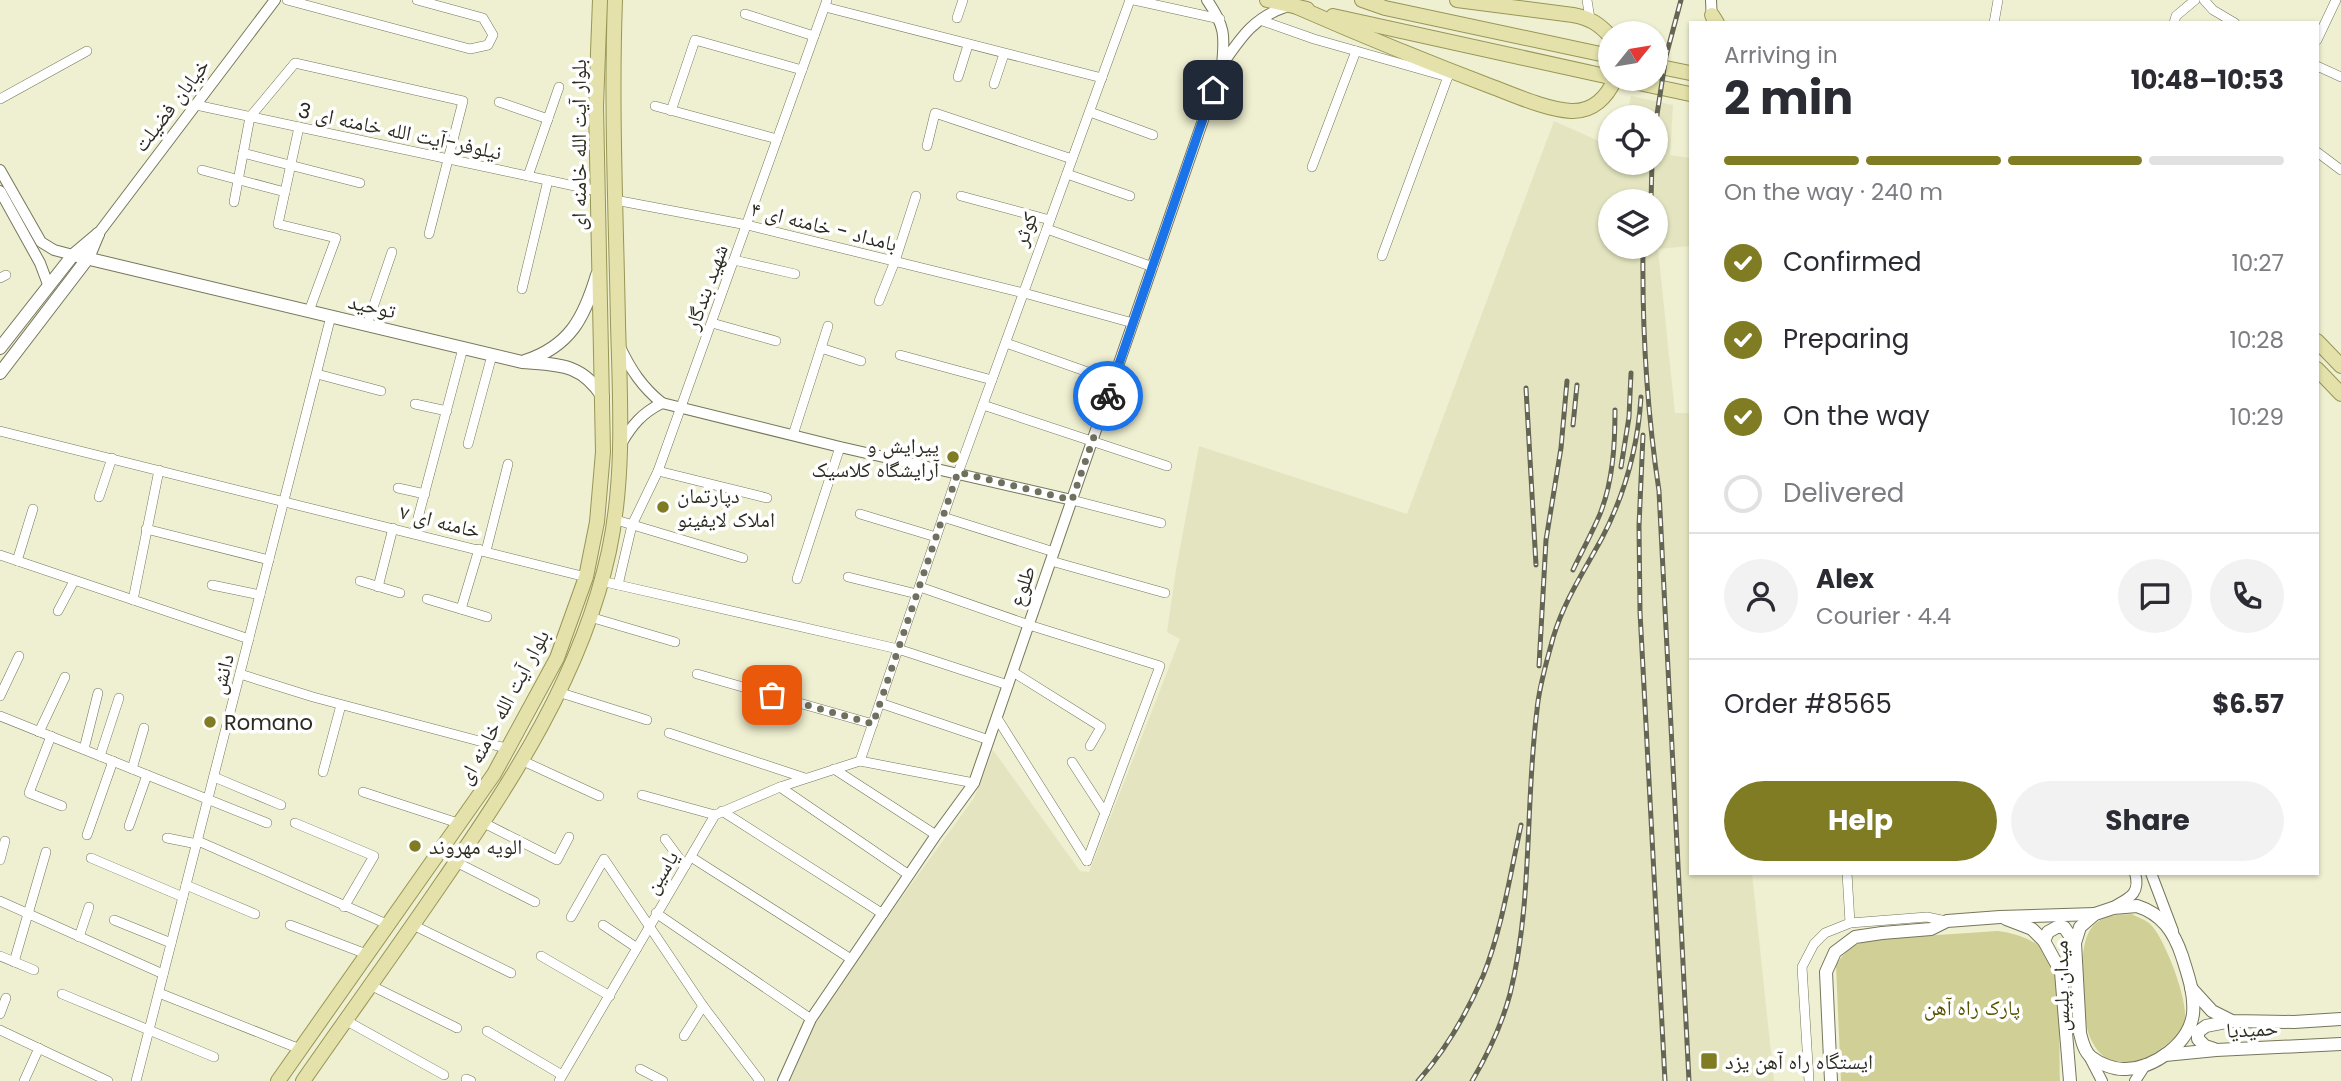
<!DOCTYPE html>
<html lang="en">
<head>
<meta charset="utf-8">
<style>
  body { margin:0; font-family:Poppins,"Noto Naskh Arabic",sans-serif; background:#f2f2f3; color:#2b2b33; height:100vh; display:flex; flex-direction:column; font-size:26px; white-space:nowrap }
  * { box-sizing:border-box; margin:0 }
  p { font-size:23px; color:#7c7c81 }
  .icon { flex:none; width:38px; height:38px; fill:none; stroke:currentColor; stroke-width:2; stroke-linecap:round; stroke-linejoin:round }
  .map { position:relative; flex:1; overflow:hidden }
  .details { position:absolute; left:1689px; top:21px; width:630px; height:854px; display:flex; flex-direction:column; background:#fff; border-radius:0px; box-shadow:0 2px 5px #0004 }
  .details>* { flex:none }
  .needle { width:46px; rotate:60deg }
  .fabs { position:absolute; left:1598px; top:21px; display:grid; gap:14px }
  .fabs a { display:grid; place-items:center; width:70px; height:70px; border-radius:50%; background:#fff; box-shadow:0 2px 5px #0004; font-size:35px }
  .pin { position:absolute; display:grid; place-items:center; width:60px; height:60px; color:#fff; margin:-30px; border-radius:14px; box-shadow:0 4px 10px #0006 }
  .courier { position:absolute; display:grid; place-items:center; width:70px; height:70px; margin:-35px; border:5px solid #1a73e8; border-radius:50%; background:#fff; color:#222; box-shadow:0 2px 9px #0007 }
  .overview em { font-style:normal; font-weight:700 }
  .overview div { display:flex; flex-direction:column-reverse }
  .overview { display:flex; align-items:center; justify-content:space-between; height:119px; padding:0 35px }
  h1 { font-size:46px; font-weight:700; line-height:52px }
  .bar { display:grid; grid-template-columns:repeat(4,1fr); gap:10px 7px; align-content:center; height:84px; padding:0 35px }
  .bar i { height:9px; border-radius:5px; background:#e1e1e2 }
  .bar .current { background:#7f7c24 }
  .bar p { grid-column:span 4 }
  .line { display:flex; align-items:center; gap:18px; padding:0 35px; border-top:2px solid #e1e1e2 }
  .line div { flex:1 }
  .round { display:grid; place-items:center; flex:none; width:74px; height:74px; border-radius:37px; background:#f2f2f3 }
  ol { padding:0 35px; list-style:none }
  li { display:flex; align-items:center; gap:21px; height:77px }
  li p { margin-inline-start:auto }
  li .icon { padding:7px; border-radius:50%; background:#7f7c24; color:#fff; stroke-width:4 }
  li:last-child { color:#7c7c81 }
  li i { width:38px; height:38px; border:4px solid #e1e1e2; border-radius:50% }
  .button { display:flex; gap:14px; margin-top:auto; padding:14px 35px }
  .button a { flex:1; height:80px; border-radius:42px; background:#7f7c24; color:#fff; font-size:28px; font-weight:700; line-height:80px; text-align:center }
  .button a+a { background:#f2f2f3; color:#2b2b33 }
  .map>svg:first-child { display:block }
</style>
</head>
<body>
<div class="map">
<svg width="2341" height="1081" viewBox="0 0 2341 1081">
  <rect width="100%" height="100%" fill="#efefd1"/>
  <path fill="#e4e5c0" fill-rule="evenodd" d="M1631 96 1673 105 1670 155 1690 158V246L1658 249 1675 413H1690V873H1752L1774 1081H787L798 1052 827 1000 974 798 993 750 1080 871 1089 872 1180 639 1167 632 1176 570 1199 446 1407 514 1554 121 1610 146V163H1656V117H1627ZM1610 201H1656V247H1610Z"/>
  <g fill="#d0cf95">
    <path d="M2132 914C2137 917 2146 920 2150 924 2164 936 2191 1006 2184 1023 2179 1036 2170 1042 2159 1050 2131 1072 2100 1068 2088 1032 2085 1020 2085 1006 2084 994 2082 974 2079 937 2096 923 2107 914 2119 915 2132 914Z"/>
    <path d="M1998 931C2019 934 2042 941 2052 962 2061 981 2059 1056 2060 1081H1841L1836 965C1847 948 1857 942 1877 939Z"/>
  </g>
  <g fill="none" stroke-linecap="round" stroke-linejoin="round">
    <g stroke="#76765c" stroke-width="10">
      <g id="minor">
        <path d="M287 0 470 49 488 45 493 35 483 18 417 0"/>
        <path d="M1134 0 1220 19"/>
        <path d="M1587 0 1590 19"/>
        <path d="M2204 0 2213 10 2235 23"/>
        <path d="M825 7 1102 78"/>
        <path d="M745 14 814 36"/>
        <path d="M957 18 963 0"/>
        <path d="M1260 20 1314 39 1448 77"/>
        <path d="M1994 23 1998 0"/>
        <path d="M2174 23 2176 16 2195 0"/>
        <path d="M2317 40 2336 0"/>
        <path d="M2317 66 2341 77"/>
        <path d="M958 77 968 45"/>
        <path d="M994 84 1004 54"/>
        <path d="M0 99 87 51"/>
        <path d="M499 102 548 119"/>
        <path d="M196 105 598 191"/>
        <path d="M655 106 777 139"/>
        <path d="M671 111 695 40 802 70"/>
        <path d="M1090 112 1153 135"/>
        <path d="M299 127 278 224 336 238 309 311"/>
        <path d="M927 146 935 113 1072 159"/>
        <path d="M2317 152 2341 170"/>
        <path d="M243 153 360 183"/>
        <path d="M1312 167 1356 51"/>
        <path d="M202 170 285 192"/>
        <path d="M1067 174 1130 196"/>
        <path d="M528 176 559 87"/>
        <path d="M961 196 1050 220"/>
        <path d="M615 200 747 225 1024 293 1133 323"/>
        <path d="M234 202 250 117 295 63 463 101 429 234"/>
        <path d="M1047 229 1153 267"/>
        <path d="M1382 256 1450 71"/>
        <path d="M734 260 795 274"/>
        <path d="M0 278 6 275"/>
        <path d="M522 289 548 180"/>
        <path d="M879 301 895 261 916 196"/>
        <path d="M712 323 776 341"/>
        <path d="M367 325 392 252"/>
        <path d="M1006 343 1113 381"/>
        <path d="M821 348 861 361"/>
        <path d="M900 355 992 380"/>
        <path d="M317 374 381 391"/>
        <path d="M415 404 447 411"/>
        <path d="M983 405 1167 466"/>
        <path d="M0 431 586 577"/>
        <path d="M793 435 828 326"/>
        <path d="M468 444 492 355"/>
        <path d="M658 471 767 498"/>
        <path d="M398 488 425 494"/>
        <path d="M99 497 112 458"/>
        <path d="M1072 500 1161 523"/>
        <path d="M860 514 936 537"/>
        <path d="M943 517 1054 552"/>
        <path d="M613 519 743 558"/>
        <path d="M146 529 269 560"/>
        <path d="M414 533 463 348"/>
        <path d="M486 551 508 464"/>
        <path d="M0 555 249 639"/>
        <path d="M17 561 33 509"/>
        <path d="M1051 561 1165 593"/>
        <path d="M848 577 917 594"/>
        <path d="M797 579 840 447"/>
        <path d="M360 581 400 593"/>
        <path d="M601 581 898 649 1008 685"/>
        <path d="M212 585 260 595"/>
        <path d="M618 585 632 525 658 471 827 0"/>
        <path d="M378 587 393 528"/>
        <path d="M920 587 1029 625 1160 666 1087 861"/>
        <path d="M427 599 487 617"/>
        <path d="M133 600 159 470"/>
        <path d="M461 609 479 549"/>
        <path d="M58 611 74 581"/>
        <path d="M590 617 675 642"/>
        <path d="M1013 672 1101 727 1090 746"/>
        <path d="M240 674 313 697 509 749"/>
        <path d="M697 674 873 724"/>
        <path d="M558 692 647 720"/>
        <path d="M0 696 19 656"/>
        <path d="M880 703 989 740"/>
        <path d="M0 716 267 823"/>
        <path d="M997 718 1087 861"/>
        <path d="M39 732 65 677"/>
        <path d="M669 733 805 778"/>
        <path d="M51 736 29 793 62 806"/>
        <path d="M84 749 98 693"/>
        <path d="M100 756 119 698"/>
        <path d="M523 761 599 796"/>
        <path d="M860 761 958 473 1130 0"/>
        <path d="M1072 762 1105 813"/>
        <path d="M132 769 144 728"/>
        <path d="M834 769 936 835"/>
        <path d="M323 772 341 705"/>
        <path d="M214 777 281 805"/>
        <path d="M780 787 909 875"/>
        <path d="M363 792 461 824"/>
        <path d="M642 795 715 815"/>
        <path d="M722 811 883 914"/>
        <path d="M295 823 374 856 344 907"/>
        <path d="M484 823 557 860 569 837"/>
        <path d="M129 826 147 775"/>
        <path d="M87 835 113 761"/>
        <path d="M167 838 197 844"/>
        <path d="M665 839 685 866"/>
        <path d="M198 841 389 925"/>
        <path d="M691 857 851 959"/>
        <path d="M91 858 183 897"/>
        <path d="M0 860 5 841"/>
        <path d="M456 862 535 902"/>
        <path d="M1847 873 1850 923"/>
        <path d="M186 885 255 914"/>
        <path d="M0 901 163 974"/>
        <path d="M656 913 811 1019"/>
        <path d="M571 917 604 859 703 1006 760 1081"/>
        <path d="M114 920 171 943"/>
        <path d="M290 925 369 955"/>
        <path d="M413 925 511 973"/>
        <path d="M603 925 637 948"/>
        <path d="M79 937 89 907"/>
        <path d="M0 956 34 970"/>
        <path d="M541 956 610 996"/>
        <path d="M14 962 46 852"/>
        <path d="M370 985 457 1028"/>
        <path d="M159 993 300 1049"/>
        <path d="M62 994 214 1057"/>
        <path d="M0 1014 6 998"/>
        <path d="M345 1020 444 1075"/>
        <path d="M0 1030 108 1081"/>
        <path d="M487 1031 562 1075"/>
        <path d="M684 1036 703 1006"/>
        <path d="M640 1069 663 1081"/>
        <path d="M466 1079 471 1081"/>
        <path d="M24 1081 39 1048"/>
        <path d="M136 1081 331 316"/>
        <path d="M559 1081 715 815 780 787 860 761 974 783"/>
        <path d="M1809 1081 1802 967 1814 944 1825 933 1850 923 1927 917 1946 921"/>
      </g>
    </g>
    <g stroke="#76765c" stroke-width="12">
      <g id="tertiary">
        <path d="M1207 0C1225 26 1225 35 1222 65 1241 37 1254 17 1288 6"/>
        <path d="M1711 0 1712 22"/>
        <path d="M0 170 41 242 54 250 73 255"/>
        <path d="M0 191 40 263 49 287"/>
        <path d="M98 234 275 0"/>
        <path d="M620 347C631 370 642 387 662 403"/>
        <path d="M621 444C632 425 642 413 662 403L840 447 1072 500"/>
        <path d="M2151 873 2173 931"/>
        <path d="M2113 907C2129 898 2141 894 2135 873"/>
        <path d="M2089 1056 2102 1081"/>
        <path d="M783 1081 811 1019 936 835 974 783 1222 65"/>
        <path d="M2135 1081 2146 1064"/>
      </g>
    </g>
    <g stroke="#76765c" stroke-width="14">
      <g id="secondary">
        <path d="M73 255 522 362C559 365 581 363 603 397"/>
        <path d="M0 348 73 255 98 234"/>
        <path d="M525 361C570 346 584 318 597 275"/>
        <path d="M0 373 88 258 98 234"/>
        <path d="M2137 906C2162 914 2174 932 2182 956 2188 975 2195 994 2193 1014 2189 1044 2154 1068 2126 1069 2115 1070 2100 1064 2091 1057 2084 1051 2082 1041 2080 1033L2075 943 2080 927 2095 914 2113 908Z"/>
        <path d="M2006 919 2032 929 2044 941"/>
        <path d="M2191 988 2212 1011 2232 1021 2294 1022 2341 1019"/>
        <path d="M2214 1049 2205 1046 2198 1039V1032L2206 1026 2231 1021"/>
        <path d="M2165 1055 2216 1050 2341 1044"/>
        <path d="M1831 1081 1826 972 1835 952 1855 937 1882 933 1931 929 1947 921 2000 917 2095 914"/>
        <path d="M2070 1081 2061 972 2044 941 2048 932 2057 927H2064L2075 943"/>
      </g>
    </g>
    <g stroke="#989656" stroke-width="16">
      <g id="primary">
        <path d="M1267 0 1307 9"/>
        <path d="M1362 0 1385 8 1610 56"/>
        <path d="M1457 0 1573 15C1590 18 1599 24 1610 36"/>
        <path d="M1297 7C1361 35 1424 61 1490 86 1515 95 1544 109 1571 111 1593 112 1607 97 1615 79"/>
        <path d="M1712 15 1717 23"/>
        <path d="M1333 16 1610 77"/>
        <path d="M1656 66 1690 73"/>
        <path d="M1620 79 1690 94"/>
        <path d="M2317 341 2341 366"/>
        <path d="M2317 369 2341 394"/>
        <path d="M278 1081 494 774 557 658 586 577 597 522 603 452 596 106 600 0"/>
        <path d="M303 1081C349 1015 396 950 441 884 512 781 582 675 609 551 625 476 620 399 618 323 616 215 611 107 615 0"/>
      </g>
    </g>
    <use href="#minor" stroke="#fff" stroke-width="9"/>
    <use href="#tertiary" stroke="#fff" stroke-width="10"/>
    <use href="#secondary" stroke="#fff" stroke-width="12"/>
    <use href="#primary" stroke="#e4e2aa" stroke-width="14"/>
    <g stroke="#656554" stroke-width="5">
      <g id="rail">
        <path d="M1656 121 1666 56 1681 0"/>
        <path d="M1651 201 1652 163"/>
        <path d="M1643 247C1642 328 1647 411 1659 491L1689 1081"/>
        <path d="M1526 388 1536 565"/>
        <path d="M1573 425 1577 385"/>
        <path d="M1643 435 1639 526 1640 612 1665 1081"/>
        <path d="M1621 467 1629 417 1631 373"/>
        <path d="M1573 570C1582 551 1592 533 1600 514 1613 481 1615 445 1615 410"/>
        <path d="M1539 666 1546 540 1561 448 1567 381"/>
        <path d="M1418 1081C1445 1051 1467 1013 1483 976 1502 929 1510 875 1521 825"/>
        <path d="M1472 1081C1488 1054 1502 1024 1510 994 1533 901 1525 804 1537 710 1539 686 1547 661 1553 638 1564 601 1584 571 1602 538 1625 494 1638 446 1641 397"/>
      </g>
    </g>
    <use href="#rail" stroke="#fff" stroke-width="2.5" stroke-dasharray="8" stroke-linecap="butt"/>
  </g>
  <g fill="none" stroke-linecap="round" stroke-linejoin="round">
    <path stroke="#70705f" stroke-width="7" stroke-dasharray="0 12.6" d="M772 695 873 724 958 472 1072 500 1108 396"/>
    <path stroke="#1a73e8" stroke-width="9" d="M1108 396 1213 90"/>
  </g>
  <g fill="#7f7c24" stroke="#fff" stroke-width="2.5">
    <circle cx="953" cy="457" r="7"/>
    <circle cx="663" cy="507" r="7"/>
    <circle cx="210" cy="722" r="7"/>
    <circle cx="415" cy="846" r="7"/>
    <rect x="1700" y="1052" width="18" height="18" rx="3.5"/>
  </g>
  <g text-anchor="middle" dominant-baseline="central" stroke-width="7" stroke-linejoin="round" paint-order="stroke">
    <g font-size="21" fill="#2c2c21" stroke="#fff">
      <text transform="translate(171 105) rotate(-53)">خیابان فضیلت</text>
      <text transform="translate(400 131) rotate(12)">نیلوفر-آیت الله خامنه ای 3</text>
      <text transform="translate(578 145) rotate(-90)">بلوار آیت الله خامنه ای</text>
      <text transform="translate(824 226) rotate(14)">بامداد - خامنه ای ۴</text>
      <text transform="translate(1025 229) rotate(-70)">کوثر</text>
      <text transform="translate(706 287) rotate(-70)">شهید بندگار</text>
      <text transform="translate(372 306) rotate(13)">توحید</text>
      <text transform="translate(440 521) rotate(14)">خامنه ای ۷</text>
      <text transform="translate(1022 586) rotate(-71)">طلوع</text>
      <text transform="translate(222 674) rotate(-76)">دانش</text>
      <text transform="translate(503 707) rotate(-62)">بلوار آیت الله خامنه ای</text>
      <text transform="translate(661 872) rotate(-59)">یاسین</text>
      <text transform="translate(2061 986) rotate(-91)">میدان پلیس</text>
      <text transform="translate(2252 1029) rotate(-3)">حمیدیا</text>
    </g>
    <g font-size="21" fill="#2c2c21" stroke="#fff" text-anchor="start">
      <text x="939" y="445" text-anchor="end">پیرایش و<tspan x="939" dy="24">آرایشگاه کلاسیک</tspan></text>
      <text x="677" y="495">دپارتمان<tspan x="677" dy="24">املاک لایفینو</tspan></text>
      <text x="224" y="722">Romano</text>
      <text x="429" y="846">الویه مهروند</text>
      <text x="1725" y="1061">ایستگاه راه آهن یزد</text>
    </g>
    <g font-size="21" fill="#565300" stroke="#fff">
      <text x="1972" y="1007">پارک راه آهن</text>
    </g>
  </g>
</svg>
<div class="fabs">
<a><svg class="needle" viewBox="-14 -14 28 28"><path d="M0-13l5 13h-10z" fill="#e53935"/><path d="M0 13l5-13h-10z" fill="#7c7c81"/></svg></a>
<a><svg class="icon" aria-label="locate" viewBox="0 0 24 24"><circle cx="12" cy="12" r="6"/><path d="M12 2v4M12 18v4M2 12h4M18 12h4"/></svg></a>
<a><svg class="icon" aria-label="layers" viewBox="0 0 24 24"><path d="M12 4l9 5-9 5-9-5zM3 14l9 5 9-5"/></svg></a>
</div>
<div class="pin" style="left:772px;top:695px;background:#ea580c"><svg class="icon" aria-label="bag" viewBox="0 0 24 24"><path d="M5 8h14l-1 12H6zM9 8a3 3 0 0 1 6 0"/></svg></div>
<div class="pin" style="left:1213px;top:90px;background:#1f2937"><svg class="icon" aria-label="home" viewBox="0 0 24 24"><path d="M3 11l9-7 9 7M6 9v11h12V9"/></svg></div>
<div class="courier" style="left:1108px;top:396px"><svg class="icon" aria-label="bike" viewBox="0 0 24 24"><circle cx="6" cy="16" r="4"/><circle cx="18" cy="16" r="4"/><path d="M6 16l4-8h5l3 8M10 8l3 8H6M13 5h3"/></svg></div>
<section class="details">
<div class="overview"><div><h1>2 min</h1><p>Arriving in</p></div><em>10:48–10:53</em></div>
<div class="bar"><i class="current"></i><i class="current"></i><i class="current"></i><i></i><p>On the way · 240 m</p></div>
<ol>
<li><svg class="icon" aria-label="check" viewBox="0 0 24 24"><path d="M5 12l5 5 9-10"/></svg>Confirmed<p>10:27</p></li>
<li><svg class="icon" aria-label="check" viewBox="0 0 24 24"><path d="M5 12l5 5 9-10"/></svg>Preparing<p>10:28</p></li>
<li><svg class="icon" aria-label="check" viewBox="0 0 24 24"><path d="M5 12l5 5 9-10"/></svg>On the way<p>10:29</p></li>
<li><i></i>Delivered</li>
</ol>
<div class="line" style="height:126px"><a class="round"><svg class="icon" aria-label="person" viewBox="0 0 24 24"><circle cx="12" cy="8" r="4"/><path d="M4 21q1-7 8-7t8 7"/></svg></a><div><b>Alex</b><p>Courier · 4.4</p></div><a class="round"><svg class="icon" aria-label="chat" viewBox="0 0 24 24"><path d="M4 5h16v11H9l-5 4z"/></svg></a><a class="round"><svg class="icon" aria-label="phone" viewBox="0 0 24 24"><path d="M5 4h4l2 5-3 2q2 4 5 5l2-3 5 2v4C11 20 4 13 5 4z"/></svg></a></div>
<div class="line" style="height:91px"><div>Order #8565</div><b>$6.57</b></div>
<div class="button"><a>Help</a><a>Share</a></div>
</section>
</div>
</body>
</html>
